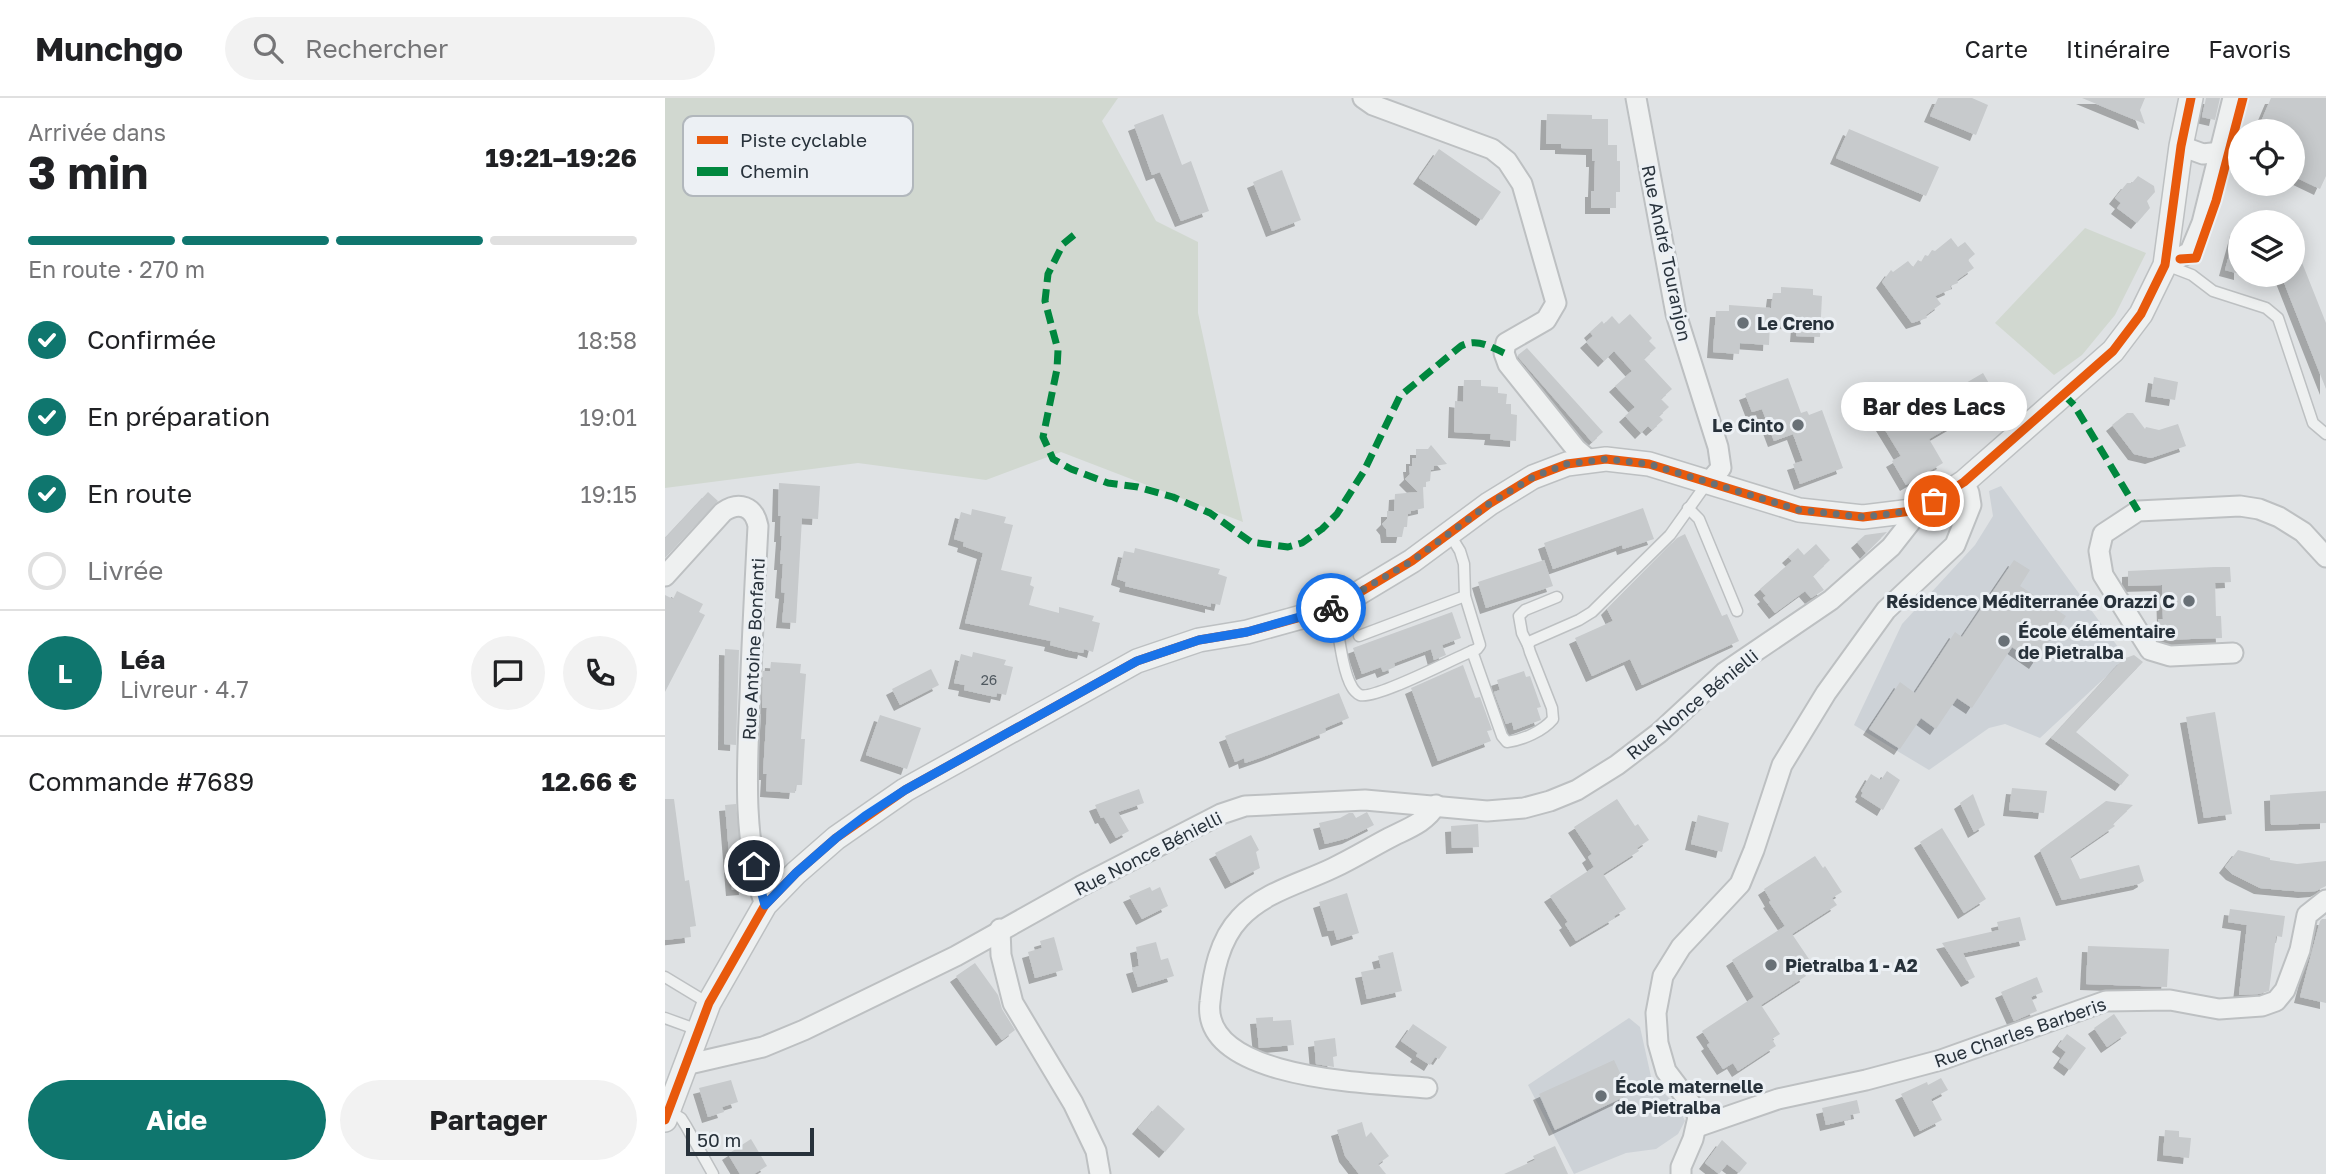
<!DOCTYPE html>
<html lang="fr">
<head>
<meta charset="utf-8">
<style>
  body { margin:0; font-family:"Golos Text",sans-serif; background:#f2f2f2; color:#202124; height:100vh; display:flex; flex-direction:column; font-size:26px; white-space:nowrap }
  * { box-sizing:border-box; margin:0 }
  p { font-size:23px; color:#757577 }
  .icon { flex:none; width:38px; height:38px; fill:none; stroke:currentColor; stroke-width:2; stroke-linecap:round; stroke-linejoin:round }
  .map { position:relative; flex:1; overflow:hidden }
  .details { display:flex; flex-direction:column; background:#fff; width:665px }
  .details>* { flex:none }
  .fabs { position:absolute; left:1563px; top:21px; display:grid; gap:14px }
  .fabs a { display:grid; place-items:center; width:77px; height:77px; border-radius:50%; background:#fff; box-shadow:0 4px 18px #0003; font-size:35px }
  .scale { position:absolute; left:21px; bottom:18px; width:128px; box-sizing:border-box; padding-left:7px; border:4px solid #28323b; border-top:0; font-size:19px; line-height:24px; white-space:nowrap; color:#28323b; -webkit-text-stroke:5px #ecf0f4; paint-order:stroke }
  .pin { position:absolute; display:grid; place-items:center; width:60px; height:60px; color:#fff; margin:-30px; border:4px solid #fff; border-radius:50%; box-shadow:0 2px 7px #0007 }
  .courier { position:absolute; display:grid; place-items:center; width:70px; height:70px; margin:-35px; border:5px solid #1a73e8; border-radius:50%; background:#fff; color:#222; box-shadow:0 2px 9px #0007 }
  .bubble { position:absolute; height:49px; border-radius:24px; background:#fff; box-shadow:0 4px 18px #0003; font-size:23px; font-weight:700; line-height:49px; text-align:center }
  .headline em { font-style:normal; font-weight:700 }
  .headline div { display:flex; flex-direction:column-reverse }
  .headline { display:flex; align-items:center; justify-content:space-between; height:119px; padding:0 28px }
  h1 { font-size:46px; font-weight:700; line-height:52px }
  .bar { display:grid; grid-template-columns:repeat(4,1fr); gap:10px 7px; align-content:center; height:84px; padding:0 28px }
  .bar i { height:9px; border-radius:5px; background:#e0e0e0 }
  .bar .active { background:#0f766e }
  .bar p { grid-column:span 4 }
  .line { display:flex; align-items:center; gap:18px; padding:0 28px; border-top:2px solid #e0e0e0 }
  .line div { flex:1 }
  .round { display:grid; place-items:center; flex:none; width:74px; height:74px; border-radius:37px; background:#f2f2f2 }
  ol { padding:0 28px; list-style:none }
  li { display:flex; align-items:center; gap:21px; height:77px }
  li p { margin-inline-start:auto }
  li .icon { padding:7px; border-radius:50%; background:#0f766e; color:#fff; stroke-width:4 }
  li:last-child { color:#757577 }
  li i { width:38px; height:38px; border:4px solid #e0e0e0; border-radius:50% }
  .primary-button { display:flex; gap:14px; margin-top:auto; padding:14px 28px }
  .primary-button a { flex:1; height:80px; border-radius:42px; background:#0f766e; color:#fff; font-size:28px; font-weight:700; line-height:80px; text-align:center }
  .primary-button a+a { background:#f2f2f2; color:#202124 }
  header { display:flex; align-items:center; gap:42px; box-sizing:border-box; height:98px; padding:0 35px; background:#fff; border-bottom:2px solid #e0e0e0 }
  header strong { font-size:33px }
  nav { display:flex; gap:38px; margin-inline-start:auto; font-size:24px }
  .search { width:490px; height:63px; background:#f2f2f2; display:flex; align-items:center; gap:18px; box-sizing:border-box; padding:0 24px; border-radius:38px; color:#757577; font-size:26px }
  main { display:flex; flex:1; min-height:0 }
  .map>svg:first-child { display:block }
</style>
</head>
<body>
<header>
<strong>Munchgo</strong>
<div class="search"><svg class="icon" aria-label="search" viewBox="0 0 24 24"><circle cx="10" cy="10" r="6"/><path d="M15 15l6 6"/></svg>Rechercher</div>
<nav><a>Carte</a><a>Itinéraire</a><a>Favoris</a></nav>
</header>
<main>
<section class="details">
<div class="headline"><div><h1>3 min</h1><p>Arrivée dans</p></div><em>19:21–19:26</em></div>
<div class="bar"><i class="active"></i><i class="active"></i><i class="active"></i><i></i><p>En route · 270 m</p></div>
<ol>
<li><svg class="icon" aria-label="check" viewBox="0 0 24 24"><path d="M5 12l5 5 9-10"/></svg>Confirmée<p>18:58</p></li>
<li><svg class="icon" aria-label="check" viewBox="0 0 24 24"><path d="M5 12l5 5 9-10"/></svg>En préparation<p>19:01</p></li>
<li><svg class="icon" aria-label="check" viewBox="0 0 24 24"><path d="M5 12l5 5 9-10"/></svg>En route<p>19:15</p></li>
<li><i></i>Livrée</li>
</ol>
<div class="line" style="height:126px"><b class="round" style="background:#0f766e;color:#fff">L</b><div><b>Léa</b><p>Livreur · 4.7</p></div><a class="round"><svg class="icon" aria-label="chat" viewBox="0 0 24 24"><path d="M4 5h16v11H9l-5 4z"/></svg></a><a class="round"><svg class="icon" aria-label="phone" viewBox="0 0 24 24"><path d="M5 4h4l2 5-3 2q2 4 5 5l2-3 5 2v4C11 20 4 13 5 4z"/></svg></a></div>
<div class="line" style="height:91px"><div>Commande #7689</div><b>12.66 €</b></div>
<div class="primary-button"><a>Aide</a><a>Partager</a></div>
</section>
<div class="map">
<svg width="1661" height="1076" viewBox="0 0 1661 1076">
  <defs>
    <filter id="shadow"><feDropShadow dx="-6" dy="6" stdDeviation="0" flood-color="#0004"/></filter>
  </defs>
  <rect width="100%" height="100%" fill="#dfe2e4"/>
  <g fill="#cdd2d7">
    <path d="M1336 388 1461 560 1375 640 1340 626 1324 630 1264 672 1189 627 1237 526 1310 447 1328 418 1324 393Z"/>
    <path d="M964 920 975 929 987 983 1014 1010 1020 1023 1013 1036 991 1051 961 1055 909 1076 863 987Z"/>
  </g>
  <g fill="#d1d8d0">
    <path d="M0 0H453L437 23 491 123 533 144V215L578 424 396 354 321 382 193 365 0 390Z"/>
    <path d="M1420 130 1481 155 1450 217 1417 257 1389 277 1330 225Z"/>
  </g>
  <g fill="#c7cacc" filter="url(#shadow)">
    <path d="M1273 0H1307L1323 7 1311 37 1265 18Z"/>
    <path d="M1417 0H1480L1475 12 1480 26Z"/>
    <path d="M1541 0H1555L1550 22 1537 19Z"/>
    <path d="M1606 0H1661V78L1655 91 1628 78V33H1592Z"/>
    <path d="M498 16 517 67 526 63 544 113 516 123 495 74 487 77 469 27Z"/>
    <path d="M882 16 927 17V21H943V47H952V63H955V94H951V110H926V93H929L930 63H927V51L896 50V46H881Z"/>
    <path d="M1184 31 1274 69 1261 98 1171 60Z"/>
    <path d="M774 51 836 94 817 122 754 80Z"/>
    <path d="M617 72 636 122 607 133 588 84Z"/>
    <path d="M1473 78 1489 88 1490 94 1482 103 1485 110 1472 125 1452 110 1456 105 1450 100 1462 85H1467Z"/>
    <path d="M1571 132H1575V176L1560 172Z"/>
    <path d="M1286 140 1293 149 1300 144 1310 156 1303 162 1309 170 1292 182 1293 185 1285 188 1286 191 1270 198 1276 206 1261 217 1262 220 1247 225 1217 184 1226 172 1228 174 1243 163 1248 169 1253 162 1256 164 1260 157 1263 158 1267 152 1270 153Z"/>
    <path d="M1628 142 1661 225V291L1616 177H1628Z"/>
    <path d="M1116 189 1148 191V197L1157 198 1155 239 1131 238 1132 226 1105 224 1104 247 1075 245 1074 256 1048 254 1051 213H1064V207L1106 210 1108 195H1116Z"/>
    <path d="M965 216 987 240 984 243 991 250 979 261 1007 291 996 301 1004 309 994 318 998 322 987 332 983 328 976 335 960 318 970 309 950 288 967 273 949 253 939 263 921 244 928 238 925 234 937 223 939 226 947 218 954 226Z"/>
    <path d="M862 250 938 334 927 344 854 260 853 257Z"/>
    <path d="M1318 275 1333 301 1264 341 1278 365 1241 387 1227 363 1236 358 1217 327 1254 305 1258 310Z"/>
    <path d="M1489 279 1513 284 1510 302 1486 298Z"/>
    <path d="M1123 280 1136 315 1142 313 1144 317 1157 312 1178 370 1135 386 1128 366 1138 363 1128 336 1109 343 1097 311 1087 314 1080 296Z"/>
    <path d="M799 282H816V288L833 289V295L842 296 841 306H846V316L852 317 851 343 825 341 826 336 789 334 790 303 798 304Z"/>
    <path d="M1462 315H1468L1480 331 1481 329 1494 332 1513 326 1521 348 1486 360 1469 356 1447 327Z"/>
    <path d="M766 347 782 366 769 368 768 372H766L765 383 761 384V389H758L759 410 746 413V415L743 416 742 429H739L737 439H722L721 431 717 426 722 421V413H729L730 396 753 394 740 381 745 376 744 368H747V360H751V351H763Z"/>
    <path d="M114 385 155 388 153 421 137 420 131 525 117 524 120 495 116 494 118 466H115L117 438H115L116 418H113Z"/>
    <path d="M43 394 53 403 0 460V440Z"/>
    <path d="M978 410 989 441 958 451 957 447 888 471 879 445Z"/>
    <path d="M307 411 341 419 339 425 348 427 336 472 367 479 365 487 369 489 364 507 394 515V509L429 518 427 523 435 525 428 554 419 551 418 555 407 553 385 547 386 543 300 525 318 455 298 448 299 444 289 441 296 414 306 417Z"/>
    <path d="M1222 434 1201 455 1192 444 1200 437Z"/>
    <path d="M1020 436 1057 518 1062 516 1074 543 977 587 965 561 927 578 910 540 948 523 942 511 1012 440Z"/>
    <path d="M1151 446 1165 462 1148 478 1159 492 1146 500 1140 493 1110 515 1098 500 1101 498 1095 491 1127 463 1123 459 1133 450 1139 457Z"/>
    <path d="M470 450 555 471 553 476 562 479 555 507 546 505V509L460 488 461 484 452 481 459 453 469 455Z"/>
    <path d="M879 462 888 488 821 510 813 484Z"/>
    <path d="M1349 462 1365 472 1355 488 1401 518 1370 565 1347 549 1307 610 1292 600 1271 631 1256 620 1235 651 1204 631 1235 584 1250 595 1290 534 1297 539Z"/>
    <path d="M1550 469H1565L1566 484 1550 485 1551 518H1556L1557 540 1494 542 1493 521H1498L1497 487 1463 488V473Z"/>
    <path d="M12 493 38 506 34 514 40 517 0 594V497L8 501Z"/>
    <path d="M787 514 796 540 777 547 781 557 769 562 766 551 729 565 730 569 718 574 716 569 697 576 688 550Z"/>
    <path d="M60 551 74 552 71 647 59 646Z"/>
    <path d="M308 554 341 562 339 567 348 569 341 597 332 595 331 599 321 597 299 592 300 587 289 585 296 556 307 559Z"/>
    <path d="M1469 557 1478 564 1411 634 1464 677 1456 687 1386 640 1458 561Z"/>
    <path d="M106 564 136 566 135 575 141 576 136 641H140L137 687H131L130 695 101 693 102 676H98L102 610H97L98 573H105Z"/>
    <path d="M798 567 810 600 815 599 827 632 822 633 826 643 773 663 746 590Z"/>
    <path d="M266 571 274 587 235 607 227 591Z"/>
    <path d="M859 573 861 579 865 578 876 609 872 610 876 622 849 632 847 624 841 626 829 594 835 592 832 582Z"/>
    <path d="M674 595 684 620 660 630 661 634 603 657 580 665 579 660 570 664 560 638Z"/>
    <path d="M1550 614 1567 716 1539 720 1521 619Z"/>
    <path d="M215 617 256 630 242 671 201 657Z"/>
    <path d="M1222 673 1235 682 1218 712 1196 698 1198 695 1196 693 1206 676 1216 682Z"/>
    <path d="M1347 690 1382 693 1379 715 1344 712Z"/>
    <path d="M474 691 479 705 453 714 464 733 451 740 439 719 436 720 430 707Z"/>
    <path d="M1661 693V725L1606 727 1605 697Z"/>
    <path d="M1308 696 1320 727 1309 734 1295 705Z"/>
    <path d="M0 701H9L20 783 24 782 31 828 25 829 26 839 0 842Z"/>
    <path d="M952 701 970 728 973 726 984 742 972 750 974 753 938 776 961 811 949 818 950 820 911 843 900 826 903 824 885 798 929 769 923 759 927 756 909 729Z"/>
    <path d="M1441 703 1468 707 1448 726 1450 728 1405 759 1415 781 1474 767 1479 783 1474 786 1397 802 1375 752Z"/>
    <path d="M71 706 80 791 67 792 60 707Z"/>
    <path d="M702 714 709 727 683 740 660 746 654 725 675 720 684 715H688L691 720Z"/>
    <path d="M1033 717 1064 725 1057 754 1026 746Z"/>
    <path d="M813 726 814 749 787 750 786 728Z"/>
    <path d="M1277 730 1321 801 1299 815 1255 744Z"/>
    <path d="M586 737 594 752 591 754 595 770 566 785 550 755Z"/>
    <path d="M1573 752 1605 760V762L1632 766 1661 763V788L1651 793 1639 794 1595 790 1567 776 1560 769Z"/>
    <path d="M1150 758 1158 770 1160 768 1177 794 1167 800 1172 807 1127 836 1146 864 1137 870 1141 878 1096 907 1115 936 1107 941 1111 948 1073 973 1068 965 1058 971 1042 947 1045 945 1037 933 1089 899 1067 862 1120 828 1104 804 1106 803 1099 791Z"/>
    <path d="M485 789 487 793 495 789 503 808 477 821 464 798Z"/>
    <path d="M682 795 694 835 672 842 669 832 663 833 654 804Z"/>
    <path d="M1565 811 1620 818 1617 839 1611 838 1604 893 1594 896 1574 897 1582 827 1563 824Z"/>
    <path d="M1355 819 1361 842 1298 855 1310 879 1302 883 1277 845 1334 832 1332 824Z"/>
    <path d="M1657 821H1661V905L1635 899 1655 823Z"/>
    <path d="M389 839 398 872 370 880 363 854 377 850 375 843Z"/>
    <path d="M491 844 496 862 503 860 509 878 473 889 467 870 474 868 471 849Z"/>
    <path d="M1423 848 1504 851 1502 889 1421 886Z"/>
    <path d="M728 854 737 893 702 901 696 874 716 870 713 858Z"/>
    <path d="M310 865 333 897 337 911 350 932 337 942 291 878Z"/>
    <path d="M1372 879 1378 894 1366 899 1372 913 1349 923 1336 894Z"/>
    <path d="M1449 916 1462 935 1442 949 1429 930Z"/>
    <path d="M608 919V923L626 922 629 947 594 950 591 920Z"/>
    <path d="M748 926 782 949 774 961 770 959 765 967 751 958 753 955 736 943Z"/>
    <path d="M1402 936 1421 950 1405 972 1394 964 1401 954 1393 948Z"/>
    <path d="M670 940 672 958 668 959 669 969 651 966 649 943Z"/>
    <path d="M949 962 965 996 890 1032 874 996Z"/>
    <path d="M1276 980 1283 992 1266 1001 1277 1022 1255 1033 1236 996 1262 984 1263 987Z"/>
    <path d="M66 982 73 1004 57 1009 59 1014 43 1019 34 990Z"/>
    <path d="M1192 1002 1195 1015 1185 1017 1186 1021 1161 1027 1157 1010Z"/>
    <path d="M493 1007 520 1031 500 1054 473 1030Z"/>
    <path d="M697 1024 701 1039 706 1034 724 1058 713 1066 721 1076H694L680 1058 672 1032Z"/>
    <path d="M1500 1032 1514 1033V1039L1526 1040 1524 1060 1498 1057Z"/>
    <path d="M86 1041 102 1068 89 1076H75L63 1056Z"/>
    <path d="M1057 1042 1082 1065 1074 1075 1062 1066 1054 1076 1040 1065Z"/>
    <path d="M890 1048 903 1076H839L870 1062 868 1058Z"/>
  </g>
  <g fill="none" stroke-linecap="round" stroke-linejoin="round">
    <g stroke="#bdc0c2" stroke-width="13">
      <g id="service">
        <path d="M1501 167 1527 177 1548 193 1601 210 1613 220 1648 325 1661 336"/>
        <path d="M1023 410 1034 421 1072 513"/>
        <path d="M669 510C673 530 677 573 687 589 688 591 692 596 695 597 711 602 791 559 812 551L815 547 800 498 799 466 795 453 784 435"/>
        <path d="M694 538 800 498"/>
        <path d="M863 547 857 535 854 518 860 512 892 499"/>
        <path d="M807 553 837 638 842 644C858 642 878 633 888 621L887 610 865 554 863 547 866 543 914 522 927 514 1005 437 1042 385"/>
        <path d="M0 879 43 905"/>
        <path d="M0 920 33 932"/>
        <path d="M4 1013 16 1020 21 1028 48 1076"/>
      </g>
    </g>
    <g stroke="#bdc0c2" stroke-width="23">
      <g id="minor">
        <path d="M698 0 708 7 827 51 842 63 857 86 891 205 881 222 841 245 839 255 843 266 911 351 925 363"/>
        <path d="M971 0 1011 216 1053 349 1056 370 1043 385"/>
        <path d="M1516 48 1538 56 1556 54"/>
        <path d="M1500 167 1525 154 1537 125 1568 0"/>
        <path d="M0 478 58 414C74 403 89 408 93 428 90 485 87 542 85 600 82 668 77 742 100 807"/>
        <path d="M1568 555 1505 558 1485 552 1438 477 1434 453 1438 436 1473 413 1575 408 1594 411 1614 419 1638 434 1661 459"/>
        <path d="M335 831 336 857 348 905 408 1005 431 1053 435 1076"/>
        <path d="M20 967 98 949 139 932 291 858 416 788 556 716 580 708 700 702 822 713 859 710 885 703 912 692 952 667 994 635 1060 574 1166 502 1226 449 1255 412"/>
        <path d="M762 990C711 985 535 983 545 904 548 875 554 842 575 820 599 794 637 785 668 770 687 761 705 750 724 740 741 731 761 725 771 707"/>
        <path d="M1032 1029 1113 1001 1201 982 1276 962 1441 903 1505 902 1554 911 1597 908 1611 903 1620 892 1635 852 1642 817 1661 802"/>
        <path d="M1016 1076V1069L1028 1041 1033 1019 1029 1010 1001 973 993 945 991 915 998 878 1016 849 1075 786 1089 752 1117 667 1161 595 1221 512 1290 447 1306 407 1304 395 1299 384"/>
      </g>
    </g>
    <g stroke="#bdc0c2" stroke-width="26">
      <path id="tertiary" d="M0 1022 44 905 100 807 131 775 171 740 240 692 472 563 534 542 582 534 669 510 747 463 824 406 868 379 902 366 941 361 984 366 1134 412 1198 419 1255 412 1299 384 1448 253 1476 216 1500 167 1516 48 1526 0"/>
    </g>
    <use href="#service" stroke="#eef0f0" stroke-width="10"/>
    <use href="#minor" stroke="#eef0f0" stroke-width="19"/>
    <use href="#tertiary" stroke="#eef0f0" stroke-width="23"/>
    <g stroke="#00873e" stroke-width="7" stroke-dasharray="14 7" stroke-linecap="butt">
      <path d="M409 137 398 146 383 176 380 203 393 252 392 271 378 339 388 361 406 371 443 385 473 389 508 399 545 415 586 444 623 449 637 445 657 431 672 416 699 373 735 298 796 248C812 240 824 248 839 255"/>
      <path d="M1399 297 1409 307 1473 413"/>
    </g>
    <g stroke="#ecf0f4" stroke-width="13">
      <g id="cycleway">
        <path d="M1515 161 1531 160 1551 103 1578 0"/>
        <path d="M0 1022 44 905 100 807 131 775 171 740 240 692 472 563 534 542 582 534 669 510 747 463 824 406 868 379 902 366 941 361 984 366 1134 412 1198 419 1255 412 1299 384 1448 253 1476 216 1500 167 1516 48 1526 0"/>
      </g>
    </g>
    <use href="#cycleway" stroke="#e8590c" stroke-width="9"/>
  </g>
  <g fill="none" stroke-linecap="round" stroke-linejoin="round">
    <path stroke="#687076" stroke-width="7" stroke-dasharray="0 12.6" d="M666 510 747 463 824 406 868 379 902 366 942 361 984 366 1134 412 1198 419 1255 412 1269 403"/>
    <path stroke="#1a73e8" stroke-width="9" d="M89 768 100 807 131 775 171 740 200 718 240 692 472 563 534 542 582 534 666 510"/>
  </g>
  <g fill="#687076" stroke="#ecf0f4" stroke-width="2.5">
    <circle cx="1078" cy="225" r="7"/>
    <circle cx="1133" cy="327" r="7"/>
    <circle cx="1524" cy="503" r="7"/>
    <circle cx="1339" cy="543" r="7"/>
    <circle cx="1106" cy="867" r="7"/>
    <circle cx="936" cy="998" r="7"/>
  </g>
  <g text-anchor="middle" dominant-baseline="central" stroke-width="6" stroke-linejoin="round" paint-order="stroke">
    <g font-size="14" fill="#505960">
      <text x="324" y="581">26</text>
    </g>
    <g font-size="18" fill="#28323b" stroke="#ecf0f4">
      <text transform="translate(1002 155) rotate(78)">Rue André Touranjon</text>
      <text transform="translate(88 551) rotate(-87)">Rue Antoine Bonfanti</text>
      <text transform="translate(1027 606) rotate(-39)">Rue Nonce Bénielli</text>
      <text transform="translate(483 755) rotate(-27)">Rue Nonce Bénielli</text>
      <text transform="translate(1355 934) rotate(-19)">Rue Charles Barberis</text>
    </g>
    <g font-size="18" font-weight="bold" fill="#28323b" stroke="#ecf0f4" text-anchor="start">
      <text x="1092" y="225">Le Creno</text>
      <text x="1119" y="327" text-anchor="end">Le Cinto</text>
      <text x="1510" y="503" text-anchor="end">Résidence Méditerranée Orazzi C</text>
      <text x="1353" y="533">École élémentaire<tspan x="1353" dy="21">de Pietralba</tspan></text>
      <text x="1120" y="867">Pietralba 1 - A2</text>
      <text x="950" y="988">École maternelle<tspan x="950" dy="21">de Pietralba</tspan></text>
    </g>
  </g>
  <rect x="18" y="18" width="230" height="80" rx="10" fill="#ecf0f4" stroke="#b1b7bc" stroke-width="2"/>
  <rect x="32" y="38" width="31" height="8" fill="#e8590c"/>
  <rect x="32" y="69" width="31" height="9" fill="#00873e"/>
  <g font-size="19" fill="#28323b">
    <text x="75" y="49">Piste cyclable</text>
    <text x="75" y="80">Chemin</text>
  </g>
</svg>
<div class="fabs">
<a><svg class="icon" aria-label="locate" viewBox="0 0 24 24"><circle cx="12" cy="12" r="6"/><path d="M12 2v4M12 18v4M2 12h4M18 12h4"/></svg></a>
<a><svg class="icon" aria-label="layers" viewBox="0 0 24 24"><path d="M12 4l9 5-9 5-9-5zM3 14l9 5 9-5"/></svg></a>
</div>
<div class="scale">50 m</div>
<div class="pin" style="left:1269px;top:403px;background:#ea580c"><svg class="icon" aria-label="bag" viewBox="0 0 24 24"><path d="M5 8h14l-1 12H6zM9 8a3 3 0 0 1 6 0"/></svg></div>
<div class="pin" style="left:89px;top:768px;background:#1f2937"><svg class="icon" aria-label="home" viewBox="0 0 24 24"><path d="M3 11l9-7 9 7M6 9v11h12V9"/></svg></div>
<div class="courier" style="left:666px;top:510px"><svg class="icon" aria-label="bike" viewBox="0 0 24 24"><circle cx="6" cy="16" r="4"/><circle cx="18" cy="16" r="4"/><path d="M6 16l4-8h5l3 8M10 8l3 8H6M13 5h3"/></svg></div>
<div class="bubble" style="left:1176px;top:284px;width:186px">Bar des Lacs</div>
</div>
</main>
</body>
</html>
